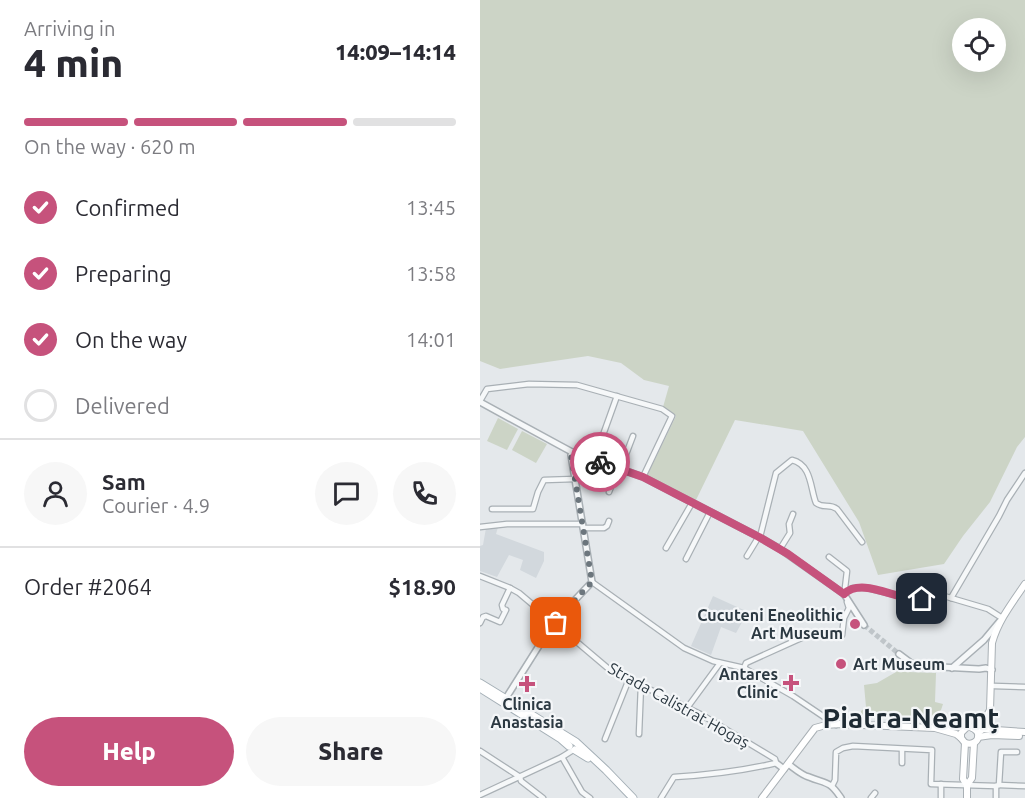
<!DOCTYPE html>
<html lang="en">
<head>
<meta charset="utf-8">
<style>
  body { margin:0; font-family:Ubuntu,sans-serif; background:#f7f7f7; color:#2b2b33; height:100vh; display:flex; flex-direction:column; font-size:22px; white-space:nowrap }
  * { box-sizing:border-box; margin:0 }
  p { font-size:20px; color:#7c7c81 }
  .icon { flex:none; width:33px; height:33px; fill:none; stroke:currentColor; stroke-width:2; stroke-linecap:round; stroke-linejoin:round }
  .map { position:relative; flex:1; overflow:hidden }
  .panel { display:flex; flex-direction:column; background:#fff; width:480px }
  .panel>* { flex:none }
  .buttons { position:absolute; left:472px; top:18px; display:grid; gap:12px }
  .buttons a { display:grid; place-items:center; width:54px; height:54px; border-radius:50%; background:#fff; box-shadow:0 6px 24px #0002; font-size:30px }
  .pin { position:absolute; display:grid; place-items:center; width:51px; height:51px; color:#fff; margin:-26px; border-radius:12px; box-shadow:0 3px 9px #0006 }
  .courier { position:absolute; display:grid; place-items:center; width:60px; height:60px; margin:-30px; border:4px solid #c6527c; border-radius:50%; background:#fff; color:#222; box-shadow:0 2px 8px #0007 }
  .head em { font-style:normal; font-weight:800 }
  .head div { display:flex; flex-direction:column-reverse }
  .head { display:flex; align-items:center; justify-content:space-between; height:102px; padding:0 24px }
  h1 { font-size:39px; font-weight:800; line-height:45px }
  .bar { display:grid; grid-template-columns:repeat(4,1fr); gap:9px 6px; align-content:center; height:72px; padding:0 24px }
  .bar i { height:8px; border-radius:4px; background:#e1e1e2 }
  .bar .active { background:#c6527c }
  .bar p { grid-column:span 4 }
  .line { display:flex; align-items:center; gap:15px; padding:0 24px; border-top:2px solid #e1e1e2 }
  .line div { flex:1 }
  .round { display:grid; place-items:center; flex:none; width:63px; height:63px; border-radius:32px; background:#f7f7f7 }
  ol { padding:0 24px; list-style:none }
  li { display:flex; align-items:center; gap:18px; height:66px }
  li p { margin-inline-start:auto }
  li .icon { padding:6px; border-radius:50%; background:#c6527c; color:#fff; stroke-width:4 }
  li:last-child { color:#7c7c81 }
  li i { width:33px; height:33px; border:3px solid #e1e1e2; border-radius:50% }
  .primary-button { display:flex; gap:12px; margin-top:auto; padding:12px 24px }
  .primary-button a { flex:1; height:69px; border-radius:36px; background:#c6527c; color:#fff; font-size:24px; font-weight:800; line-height:69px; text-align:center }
  .primary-button a+a { background:#f7f7f7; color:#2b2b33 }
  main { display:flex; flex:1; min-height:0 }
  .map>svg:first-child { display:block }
</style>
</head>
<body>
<main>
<section class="panel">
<div class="head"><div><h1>4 min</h1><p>Arriving in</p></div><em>14:09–14:14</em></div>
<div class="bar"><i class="active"></i><i class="active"></i><i class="active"></i><i></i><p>On the way · 620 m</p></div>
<ol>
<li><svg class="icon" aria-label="check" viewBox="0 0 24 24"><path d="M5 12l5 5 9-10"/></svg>Confirmed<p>13:45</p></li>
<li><svg class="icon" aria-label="check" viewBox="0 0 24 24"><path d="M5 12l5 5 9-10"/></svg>Preparing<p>13:58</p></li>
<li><svg class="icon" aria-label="check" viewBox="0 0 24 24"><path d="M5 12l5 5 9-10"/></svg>On the way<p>14:01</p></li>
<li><i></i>Delivered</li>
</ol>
<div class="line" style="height:108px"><a class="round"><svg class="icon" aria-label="person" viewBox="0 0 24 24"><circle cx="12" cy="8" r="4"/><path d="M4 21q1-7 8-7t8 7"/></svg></a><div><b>Sam</b><p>Courier · 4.9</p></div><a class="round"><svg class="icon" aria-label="chat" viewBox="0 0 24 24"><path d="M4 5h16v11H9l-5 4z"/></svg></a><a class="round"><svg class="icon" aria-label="phone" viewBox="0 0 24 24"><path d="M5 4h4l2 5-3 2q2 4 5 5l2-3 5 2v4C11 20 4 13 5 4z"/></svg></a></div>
<div class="line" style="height:78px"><div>Order #2064</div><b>$18.90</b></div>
<div class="primary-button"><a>Help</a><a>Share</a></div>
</section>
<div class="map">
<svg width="545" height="798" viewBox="0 0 545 798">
  <rect width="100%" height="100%" fill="#e4e8eb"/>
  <g fill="#d2d8dd">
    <path d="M18 527 16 534 64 552V561L56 578 40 570 43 560 29 555 17 577 0 571V546L3 545 6 528Z"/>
    <path d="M233 596 277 616 275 620 266 615 256 633 241 627 231 655 211 646Z"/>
  </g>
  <g fill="#ccd4c6" fill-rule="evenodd">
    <path d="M0 0H545V437L537 447 510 502 483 536 464 564 398 575 379 522 323 431 255 420 216 500 167 476 196 416 183 407 189 386 164 380 141 363 108 356 20 369 0 361ZM516 28V62H483V28Z"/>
    <path d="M18 418 38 429 27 450 7 441Z"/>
    <path d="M42 431 67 444 56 463 32 450Z"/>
    <path d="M414 661 428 672 456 673 455 702 463 704 461 710 453 720 381 717V711L386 707 384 685 397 683 416 672 412 663Z"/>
  </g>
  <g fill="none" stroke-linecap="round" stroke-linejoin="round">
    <path stroke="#bfc5c9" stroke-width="5" stroke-dasharray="5 2.5" stroke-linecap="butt" d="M384 625 419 654"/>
    <g stroke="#a9b0b5" stroke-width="7">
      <g id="minor">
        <path d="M0 401 7 389 49 384 97 385 182 409 192 416 163 477"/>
        <path d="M114 460 137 396"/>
        <path d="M140 470 153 436"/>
        <path d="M129 492 138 469"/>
        <path d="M12 509H53L58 492 64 480 95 479"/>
        <path d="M0 527 27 524H103"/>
        <path d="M103 528H124L127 526 129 521"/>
        <path d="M186 548 212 503"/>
        <path d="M300 549 310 533 309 524 313 514"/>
        <path d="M267 556 281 533 296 473 312 460C332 465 330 488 336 503 344 509 349 503 357 509L382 542"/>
        <path d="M349 557 367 571 365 588 367 591"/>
        <path d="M206 559 230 512"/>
        <path d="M0 576 30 588 39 593 130 670 222 715 295 759 296 763C262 771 228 775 194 777L181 798"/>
        <path d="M112 582 204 648 233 661 264 668 313 696 356 725"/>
        <path d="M364 594 367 591 373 588H387L436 600 464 596 508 609 522 618"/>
        <path d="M471 598 519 516 527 500 545 473"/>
        <path d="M0 623 3 617 6 616 20 622 26 610 23 609 22 605 30 588"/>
        <path d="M264 668 266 663 328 635 343 634 362 635 364 618 369 608 367 602"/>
        <path d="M514 686 545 687"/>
        <path d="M207 708 240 663"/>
        <path d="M159 734 161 685"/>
        <path d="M125 739 149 679"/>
        <path d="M0 751 40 777 41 781 63 798"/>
        <path d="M82 757 102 792 110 798"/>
        <path d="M422 763V749"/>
        <path d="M519 785 545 786"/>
        <path d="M352 786 355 780 356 752 363 748 373 746 452 750 451 784 516 786"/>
        <path d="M0 795 82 757 93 750"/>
        <path d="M391 798 395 793"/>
        <path d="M461 798V784"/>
        <path d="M516 798V786L519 785 521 752H537"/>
      </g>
    </g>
    <g stroke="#a9b0b5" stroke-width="8">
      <g id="tertiary">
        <path d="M0 402 79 445 92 452 163 477 279 537 300 549 364 594 384 625"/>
        <path d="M419 654 431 663 442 666 499 669 506 668 512 670"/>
        <path d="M472 668 504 640 519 622"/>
        <path d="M26 698 74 622 112 582 91 455 92 452"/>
        <path d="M296 763 304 769"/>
        <path d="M308 764C314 768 321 775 329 777 346 784 349 780 361 798"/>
      </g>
    </g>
    <g stroke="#a9b0b5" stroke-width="8">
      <g id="secondary">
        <path d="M458 727H490C504 731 499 747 485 743L481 738V733L487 727"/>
        <path d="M493 728 504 721 510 710 512 643C518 621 532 603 545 584"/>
        <path d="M501 729 545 732"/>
        <path d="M498 733 505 727 511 718"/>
        <path d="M498 737 512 735 539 736"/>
        <path d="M485 743 483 779 487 785"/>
        <path d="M487 785 492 778 494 743"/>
        <path d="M282 798 335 728 346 725 359 724 455 728 476 734 481 738"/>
        <path d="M487 798V785"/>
      </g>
    </g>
    <g stroke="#a4afb6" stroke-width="9">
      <g id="primary">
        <path d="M0 683 96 742 126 770 153 798"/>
        <path d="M0 688 81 739 89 746"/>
        <path d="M95 750 108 758"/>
      </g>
    </g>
    <use href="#minor" stroke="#f6f8f9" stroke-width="4.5"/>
    <use href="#tertiary" stroke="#f6f8f9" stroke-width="5"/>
    <use href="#secondary" stroke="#fff" stroke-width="6"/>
    <use href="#primary" stroke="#fff" stroke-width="7"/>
  </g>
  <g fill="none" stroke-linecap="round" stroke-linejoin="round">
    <path stroke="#6c767d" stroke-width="6" stroke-dasharray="0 10.8" d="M76 623 74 622 76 620 112 582 91 455 92 452 120 462"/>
    <path stroke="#c6527c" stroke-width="8" d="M120 462 163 477 279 537 308 554 364 594C383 576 419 602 442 599"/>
  </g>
  <g fill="#c6527c" stroke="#f4f6f8" stroke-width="2">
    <circle cx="375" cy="624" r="6"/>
    <circle cx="361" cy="664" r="6"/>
    <path d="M308 674h6v6h6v6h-6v6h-6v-6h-6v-6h6z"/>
    <path d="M44 675h6v6h6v6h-6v6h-6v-6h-6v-6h6z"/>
  </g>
  <g text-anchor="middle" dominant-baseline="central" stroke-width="4.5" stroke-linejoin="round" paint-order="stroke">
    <g font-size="16" font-weight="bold" fill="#2c3942" stroke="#f4f6f8" text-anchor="end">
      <text x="363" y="615">Cucuteni Eneolithic<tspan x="363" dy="18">Art Museum</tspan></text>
      <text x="373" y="664" text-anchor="start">Art Museum</text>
      <text x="298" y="674">Antares<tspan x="298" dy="18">Clinic</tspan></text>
      <text x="47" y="704" text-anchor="middle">Clinica<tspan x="47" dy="18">Anastasia</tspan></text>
    </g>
    <g font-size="16" fill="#2c3942" stroke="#f4f6f8">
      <text transform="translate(199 705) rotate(29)">Strada Calistrat Hogaș</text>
    </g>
    <g font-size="28" font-weight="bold" fill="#1e2a33" stroke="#f4f6f8">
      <text x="431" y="717">Piatra-Neamț</text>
    </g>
  </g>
</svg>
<div class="buttons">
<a><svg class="icon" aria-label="locate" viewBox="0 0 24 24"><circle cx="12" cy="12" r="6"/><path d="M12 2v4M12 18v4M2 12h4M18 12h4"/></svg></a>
</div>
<div class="pin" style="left:76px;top:623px;background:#ea580c"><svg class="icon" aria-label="bag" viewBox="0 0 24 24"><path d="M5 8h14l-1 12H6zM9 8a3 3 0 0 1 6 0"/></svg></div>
<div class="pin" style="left:442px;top:599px;background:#1f2937"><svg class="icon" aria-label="home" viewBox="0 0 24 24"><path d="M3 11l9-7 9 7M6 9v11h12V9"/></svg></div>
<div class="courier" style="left:120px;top:462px"><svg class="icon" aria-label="bike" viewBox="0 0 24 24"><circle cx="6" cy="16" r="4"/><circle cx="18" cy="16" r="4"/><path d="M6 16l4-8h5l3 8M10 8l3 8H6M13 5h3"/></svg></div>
</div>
</main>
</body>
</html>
